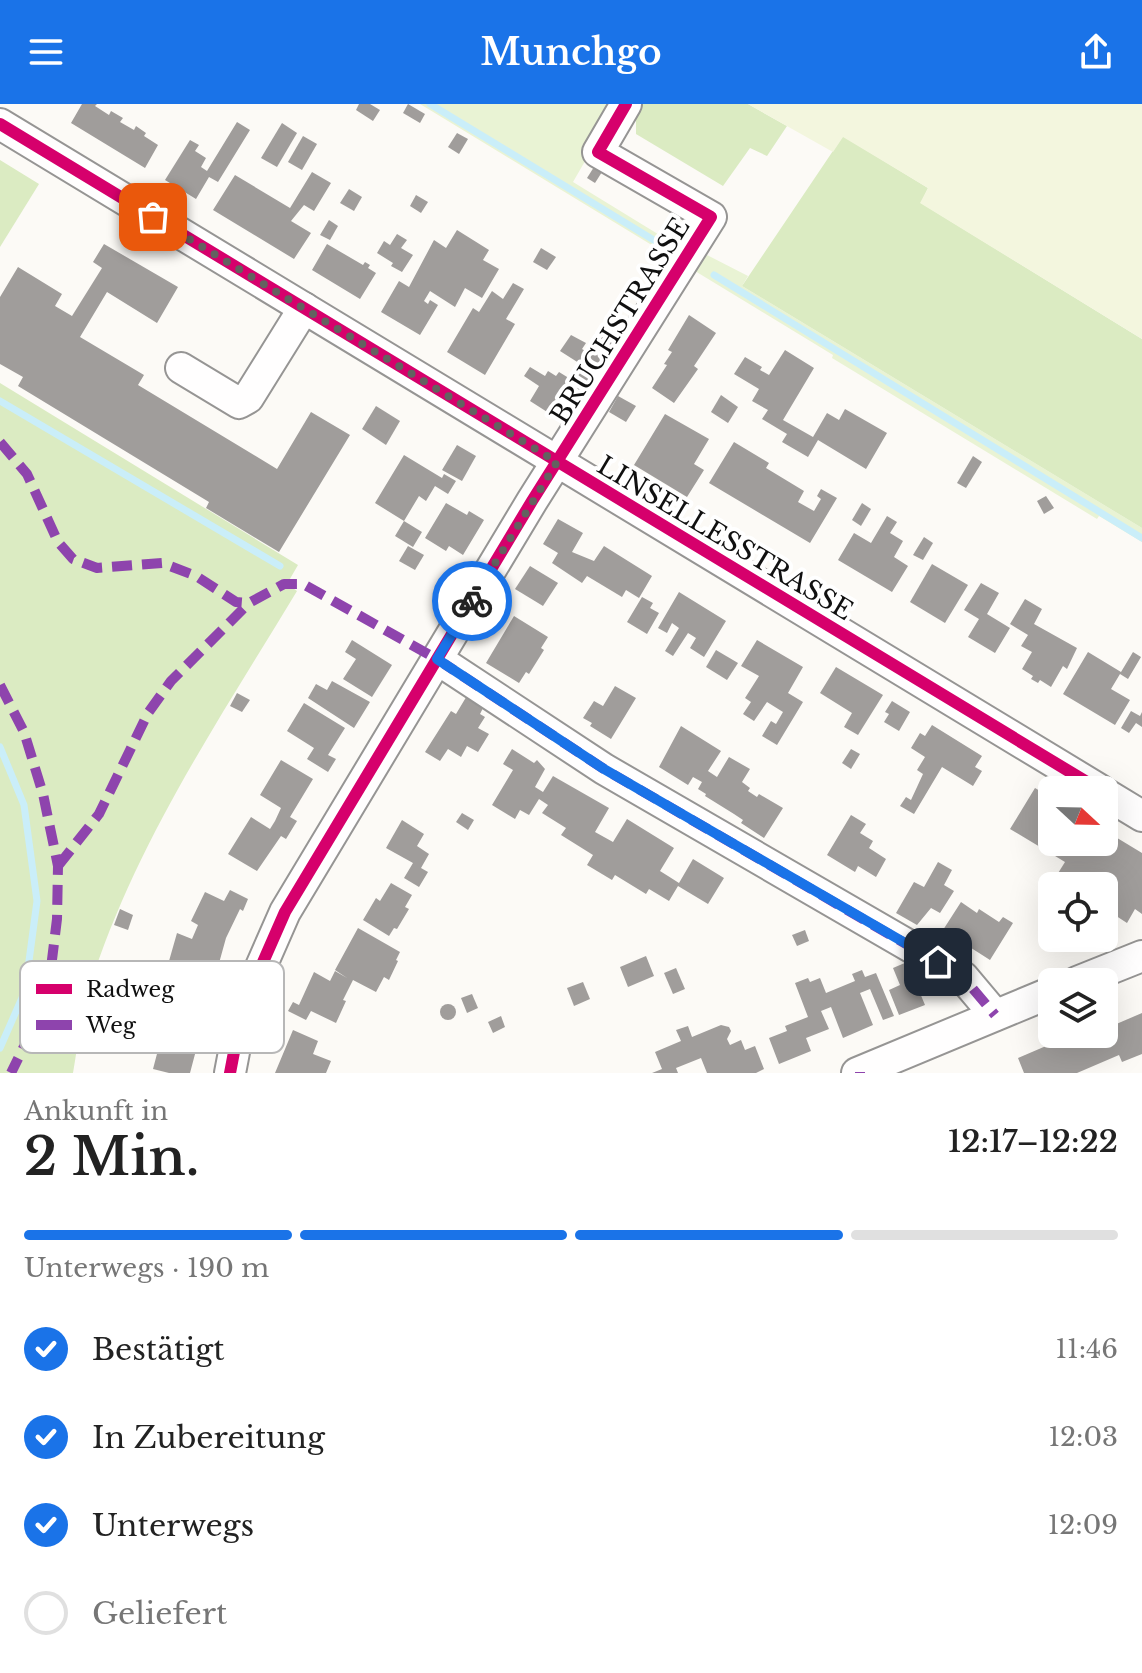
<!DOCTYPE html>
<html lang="de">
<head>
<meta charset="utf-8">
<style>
  body { margin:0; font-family:"Libre Baskerville",serif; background:#f2f2f2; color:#222; height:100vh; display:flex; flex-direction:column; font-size:30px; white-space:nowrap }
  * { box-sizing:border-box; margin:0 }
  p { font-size:26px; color:#767676 }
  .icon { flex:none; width:44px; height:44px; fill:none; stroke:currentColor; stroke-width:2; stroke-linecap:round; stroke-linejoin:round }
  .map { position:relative; height:969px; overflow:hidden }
  .details { display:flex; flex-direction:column; background:#fff; flex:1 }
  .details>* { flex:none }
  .needle { width:52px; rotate:112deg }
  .controls { position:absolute; left:1038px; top:672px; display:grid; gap:16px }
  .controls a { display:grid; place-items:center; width:80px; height:80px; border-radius:12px; background:#fff; box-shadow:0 8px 32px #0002; font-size:40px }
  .pin { position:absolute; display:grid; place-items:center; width:68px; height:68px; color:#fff; margin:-34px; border-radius:16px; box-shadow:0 4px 12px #0006 }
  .courier { position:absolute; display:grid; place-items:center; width:80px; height:80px; margin:-40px; border:6px solid #1a73e8; border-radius:50%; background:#fff; color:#222; box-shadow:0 2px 10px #0007 }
  .overview em { font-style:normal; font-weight:600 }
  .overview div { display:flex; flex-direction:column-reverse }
  .overview { display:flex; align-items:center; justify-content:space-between; height:136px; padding:0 24px }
  h1 { font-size:52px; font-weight:600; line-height:60px }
  .bar { display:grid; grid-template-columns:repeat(4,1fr); gap:12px 8px; align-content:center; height:96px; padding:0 24px }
  .bar i { height:10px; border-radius:6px; background:#e0e0e0 }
  .bar .active { background:#1a73e8 }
  .bar p { grid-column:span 4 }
  ol { padding:0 24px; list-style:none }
  li { display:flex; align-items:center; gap:24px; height:88px }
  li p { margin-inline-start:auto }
  li .icon { padding:8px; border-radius:50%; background:#1a73e8; color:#fff; stroke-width:4 }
  li:last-child { color:#767676 }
  li i { width:44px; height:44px; border:4px solid #e0e0e0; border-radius:50% }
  header { display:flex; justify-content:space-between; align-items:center; height:104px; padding:0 24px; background:#1a73e8; color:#fff; font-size:36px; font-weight:600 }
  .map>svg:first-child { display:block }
</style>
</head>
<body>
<header><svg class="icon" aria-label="menu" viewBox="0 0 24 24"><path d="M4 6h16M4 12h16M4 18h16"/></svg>Munchgo<svg class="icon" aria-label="share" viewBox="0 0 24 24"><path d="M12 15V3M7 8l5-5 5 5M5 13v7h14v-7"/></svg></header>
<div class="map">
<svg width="1142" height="969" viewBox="0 0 1142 969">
  <rect width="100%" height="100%" fill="#fcfaf6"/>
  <g fill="#e9f3d4">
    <path d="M420 0H618L573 78 679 143 673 154Z"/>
    <path d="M707 151 748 172 742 182 1142 424V438L1099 412 1097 415 832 254 833 251 695 167Z"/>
  </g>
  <g fill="#dbebc2">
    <path d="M642 0H748L787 22 767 52 750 44 723 82 636 30V9Z"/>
    <path d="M843 32 928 84 921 99 1142 235V424L742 182Z"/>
    <path d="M0 56 39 80 0 143Z"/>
    <path d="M0 279 298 461 287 480 297 487C219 616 134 741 89 885 80 912 78 942 73 969H0Z"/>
  </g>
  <path fill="#f3f6de" d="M748 0H1142V235L920 99 928 84 843 33 833 48Z"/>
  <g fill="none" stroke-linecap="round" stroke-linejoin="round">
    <g stroke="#caeef9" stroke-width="7">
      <path d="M430 0 670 146"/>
      <path d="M714 171 1142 434"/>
      <path d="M0 297 280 462"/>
      <path d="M0 643 24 701 37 797 25 887 0 944"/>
    </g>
  </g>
  <g fill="#a09d9b">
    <path d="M82 0H97L95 2 109 11 111 7 123 14 120 18 134 26 136 22 146 29 144 32 158 41 145 64 71 19Z"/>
    <path d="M359 0H370L380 6 373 17 356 6Z"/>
    <path d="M408 0 425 10 420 19 403 9Z"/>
    <path d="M237 18 250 26 218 78 209 73 196 95 165 76 190 36 199 41 195 47 206 54 201 63 207 67Z"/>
    <path d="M282 19 297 29 277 63 261 54Z"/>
    <path d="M457 29 468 35 459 50 448 43Z"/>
    <path d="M303 32 317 40 302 66 288 58Z"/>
    <path d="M594 63 602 68 595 79 587 74Z"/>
    <path d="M312 68 331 79 314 107 304 101 291 117 311 129 294 155 213 106 235 71 290 104Z"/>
    <path d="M349 85 362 93 354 107 340 99Z"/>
    <path d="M416 91 428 98 421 109 410 102Z"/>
    <path d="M329 116 338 122 330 136 320 131Z"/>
    <path d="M457 126 489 146 483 156 499 165 482 194 465 184 455 203 430 187 424 197 428 200 430 196 438 201 420 231 381 208 399 177 409 183 434 136 446 144Z"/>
    <path d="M397 130 407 136 401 144 413 151 402 168 391 162 393 159 377 149 384 137 390 141Z"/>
    <path d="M104 140 178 183 157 219 107 188 80 233 144 271 138 281 277 365 311 308 350 331 279 448 206 404 209 398 18 282 23 273 0 260V193L18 163 62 190 55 202 72 212 102 164 93 158Z"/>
    <path d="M327 140 363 161 365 158 370 161 368 164 376 169 360 195 312 166Z"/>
    <path d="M541 144 556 153 547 166 533 158Z"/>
    <path d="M513 179 524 185 506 215 515 220 485 271 447 248 473 204 479 208 492 187 503 195Z"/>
    <path d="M611 211 626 220 580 293 570 289 555 313 530 297 539 282 524 272 530 263 545 272 548 267 556 272 559 268 572 276 582 261 560 247 571 231 586 239 582 245 587 248Z"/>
    <path d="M689 211 716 229 694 262 698 265 674 299 652 284 667 261 664 260 672 248 668 246Z"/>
    <path d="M785 246 814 264 783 316 813 333 827 309 839 316 845 305 887 329 866 365 818 336 808 353 782 338 787 330 762 315 768 306 752 297 759 285 734 270 745 253 762 263 760 266 769 271Z"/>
    <path d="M721 291 738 303 728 319 711 308Z"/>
    <path d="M618 292 636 302 626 318 609 308Z"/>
    <path d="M376 302 400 317 386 341 362 325Z"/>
    <path d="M665 310 709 335 694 360 704 366 687 393 634 361Z"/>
    <path d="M734 338 769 359 766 364 804 387 798 398 814 407 821 395 817 392 821 385 837 394 810 439 709 379Z"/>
    <path d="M457 341 476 352 462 377 442 366Z"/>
    <path d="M404 351 442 374 444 370 456 377 448 390 435 382 426 397 419 392 404 417 375 399Z"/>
    <path d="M973 352 982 358 966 384 957 379Z"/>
    <path d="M1046 392 1054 404 1044 410 1037 397Z"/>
    <path d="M446 399 467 411 469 407 484 416 463 451 449 442 446 447 425 434Z"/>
    <path d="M862 399 871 405 861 422 852 416Z"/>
    <path d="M887 412 897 418 890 429 903 437 894 453 908 462 892 488 838 456 854 429 871 439Z"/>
    <path d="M558 415 583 429 572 448 594 457 604 442 652 472 639 494 626 486 622 493 587 472 582 479 552 459 558 449 543 440Z"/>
    <path d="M404 417 422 428 413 443 395 432Z"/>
    <path d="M924 433 933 439 923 456 913 451Z"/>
    <path d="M408 442 424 451 415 466 399 457Z"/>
    <path d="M932 460 968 481 945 519 910 498Z"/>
    <path d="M530 462 558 479 543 502 515 485Z"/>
    <path d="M981 479 999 489 987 510 1010 524 995 549 968 533 979 515 964 506Z"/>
    <path d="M679 488 726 517 704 553 690 544 696 534 688 529 673 552 665 547 679 524 672 519 667 529 658 524Z"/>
    <path d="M642 493 653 499 650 504 659 509 647 530 627 518Z"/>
    <path d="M1025 495 1042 505 1034 520 1077 544 1067 565 1063 562 1051 583 1040 576 1038 579 1031 575 1033 572 1022 565 1032 548 1021 542 1028 531 1010 520Z"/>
    <path d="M514 512 548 533 541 544 544 546 529 570 526 568 519 579 486 559Z"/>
    <path d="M352 536 392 561 372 593 343 575 356 555 345 548Z"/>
    <path d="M757 536 803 563 788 589 803 598 777 641 762 632 771 617 776 620 783 608 767 598 754 617 743 610 751 598 745 594 759 572 741 562Z"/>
    <path d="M716 546 738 559 727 576 706 563Z"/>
    <path d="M1088 548 1121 568 1133 548 1141 553 1128 575 1120 570 1111 585 1130 596 1115 621 1063 590Z"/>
    <path d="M836 563 883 591 858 631 844 623 852 609 820 589Z"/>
    <path d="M332 577 370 598 354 624 308 594 316 580 327 586Z"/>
    <path d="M615 582 636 594 611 635 590 622 592 619 583 614 594 597 603 602Z"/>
    <path d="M237 589 250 596 242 608 230 602Z"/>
    <path d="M468 590 485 600 480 610 485 613 478 624 489 630 478 648 467 642 461 653 448 645 440 657 425 648 451 607 456 610Z"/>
    <path d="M892 597 910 608 899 627 884 618 889 610 885 608Z"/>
    <path d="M304 599 345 624 328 651 336 655 328 668 307 655 314 644 287 627Z"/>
    <path d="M1131 607 1140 612 1142 608V623L1136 619 1129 629 1121 624Z"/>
    <path d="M932 621 982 652 975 663 982 667 973 682 942 663 914 710 900 702 906 693 911 696 923 670 917 666 925 653 911 644 920 629 925 632Z"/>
    <path d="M681 622 721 647 708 667 717 673 729 653 750 665 742 678 750 684 748 687 757 693 759 690 783 704 764 734 741 719 743 716 734 710 705 692 706 690 698 685 702 678 693 673 688 681 659 663Z"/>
    <path d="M512 645 534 659 537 656 545 665 535 683 543 688 553 672 609 704 595 728 613 738 627 715 674 744 660 767 668 772 679 779 693 755 724 774 708 800 678 782 669 797 649 785 646 790 615 771 612 776 587 761 593 751 561 731 566 724 542 709 548 701 539 695 529 711 520 706 515 715 492 701 513 666 503 660Z"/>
    <path d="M851 645 860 650 851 665 842 659Z"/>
    <path d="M281 656 313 675 290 713 297 717 286 735 281 732 257 767 228 750 251 713 270 725 275 717 281 704 260 691Z"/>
    <path d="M1035 684 1052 694V738H1104V726L1142 749V810L1135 805 1127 819 1104 804V782H1068L1055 774 1065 758 1010 725Z"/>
    <path d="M462 709 474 716 468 726 456 718Z"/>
    <path d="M851 711 866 720 860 729 873 737 869 744 886 755 876 773 858 762 855 768 827 751Z"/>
    <path d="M402 716 424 730 417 742 429 750 421 764 428 768 419 783 404 774 413 759 386 744Z"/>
    <path d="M938 758 952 766 944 781 954 787 940 809 931 804 917 821 896 809 914 778 924 783Z"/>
    <path d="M391 779 412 791 405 803 409 805 397 825 394 824 389 832 363 816 376 794 380 797Z"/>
    <path d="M230 786 248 795 243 807 240 805 226 834 206 906 181 900 173 928 199 935 190 969H169L153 965 163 927 148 923 152 905 146 904 149 891 155 892 160 873 174 876 178 860 169 857 177 829 192 835 198 821 191 817 205 788 224 797Z"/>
    <path d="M961 798 977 809 979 805 999 818 1003 813 1013 819 990 856 943 826Z"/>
    <path d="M120 805 133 811 128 826 114 821Z"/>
    <path d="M358 824 400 848 396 856 398 857 389 876 384 873 376 888 353 876 343 896 346 897 336 919 311 907 306 916 288 907 293 898 299 901 314 868 330 877 335 867 347 874 335 866Z"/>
    <path d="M805 826 809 837 797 842 792 831Z"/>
    <path d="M646 852 654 872 628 883 620 863Z"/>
    <path d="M907 858 925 901 899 911 889 886 900 881 893 864Z"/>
    <path d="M676 864 685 885 673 890 664 869Z"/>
    <path d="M862 866 865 873 876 869 894 912 883 916 870 885 860 889 873 921 843 934 831 903 821 907 829 925 806 934 811 947 779 960 769 934 787 927 785 922 808 913 795 879 808 874 810 878 820 874 826 889 855 877 852 870Z"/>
    <path d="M583 878 590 895 574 902 567 884Z"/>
    <path d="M472 890 478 904 467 909 461 894Z"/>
    <circle cx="448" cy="908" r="8"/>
    <path d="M1142 909V950L1122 958 1119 951 1077 969H1024L1018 954 1074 930H1104V916L1107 924Z"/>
    <path d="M501 912 505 923 493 929 488 918Z"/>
    <path d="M721 921 729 923 731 927 727 935 730 941 741 936 745 946 755 942 764 965 756 969H707L701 954 676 964 678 969H652L662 965 655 948 681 937 676 926 688 922 692 933Z"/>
    <path d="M293 926 318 937 313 950 331 957 326 969H275Z"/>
  </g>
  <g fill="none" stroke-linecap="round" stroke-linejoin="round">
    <g stroke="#969594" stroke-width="34">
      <g id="minor">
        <path d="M0 20 1100 686"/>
        <path d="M181 264 239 299 248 294 304 204"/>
        <path d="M437 555 604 665 963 873 995 911"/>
        <path d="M1104 689 1142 712"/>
        <path d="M1077 878 1142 852"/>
        <path d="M230 969 242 906 285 808 532 397 711 113 598 48 626 0"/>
        <path d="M857 969 1052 888"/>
      </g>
    </g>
    <use href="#minor" stroke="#fffefe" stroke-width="30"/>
    <g stroke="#8e44ad" stroke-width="10" stroke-dasharray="20 10" stroke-linecap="butt">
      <path d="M0 338 27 370 58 438 73 455 97 464 162 459 196 472 236 498 249 499 284 480H303L437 555 604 665 963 873 995 911"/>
      <path d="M0 581 24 628 43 690 58 762 57 815 50 872 35 920 11 969"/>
      <path d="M58 762 99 710 148 609 171 577 249 499"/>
      <path d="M860 968V969"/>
    </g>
    <g stroke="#fff" stroke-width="17">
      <g id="cycleway">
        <path d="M0 20 1100 686"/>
        <path d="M230 969 242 906 285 808 532 397 711 113 598 48 626 0"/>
      </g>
    </g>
    <use href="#cycleway" stroke="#d6006c" stroke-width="12"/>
  </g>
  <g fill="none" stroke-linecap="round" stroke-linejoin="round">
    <path stroke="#636260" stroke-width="8" stroke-dasharray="0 14.4" d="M153 113 557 358 472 497"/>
    <path stroke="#1a73e8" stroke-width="10" d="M472 497 437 555 604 665 938 858"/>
  </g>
  <g text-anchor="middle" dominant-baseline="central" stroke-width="8" stroke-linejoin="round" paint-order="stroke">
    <g font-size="26" fill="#101010" stroke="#fff">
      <text transform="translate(620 217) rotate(-58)">BRUCHSTRASSE</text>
      <text transform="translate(725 434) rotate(31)">LINSELLESSTRASSE</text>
    </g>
  </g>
  <rect x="20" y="857" width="264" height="92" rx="12" fill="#fff" stroke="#b7b7b7" stroke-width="2"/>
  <rect x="36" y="880" width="36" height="10" fill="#d6006c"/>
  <rect x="36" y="916" width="36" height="10" fill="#8e44ad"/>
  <g font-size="22" fill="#101010">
    <text x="86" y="893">Radweg</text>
    <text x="86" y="929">Weg</text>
  </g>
</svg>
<div class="controls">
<a><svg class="needle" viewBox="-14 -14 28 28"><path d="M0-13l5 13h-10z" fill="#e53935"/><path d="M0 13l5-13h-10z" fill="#767676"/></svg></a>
<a><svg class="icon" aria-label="locate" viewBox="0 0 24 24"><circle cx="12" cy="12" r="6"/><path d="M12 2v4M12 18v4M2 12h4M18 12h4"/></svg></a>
<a><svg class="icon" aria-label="layers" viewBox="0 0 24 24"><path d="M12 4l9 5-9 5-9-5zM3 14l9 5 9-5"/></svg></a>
</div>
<div class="pin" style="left:153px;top:113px;background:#ea580c"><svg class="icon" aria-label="bag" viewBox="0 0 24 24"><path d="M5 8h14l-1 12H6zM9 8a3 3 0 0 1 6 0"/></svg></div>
<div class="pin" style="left:938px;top:858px;background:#1f2937"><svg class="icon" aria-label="home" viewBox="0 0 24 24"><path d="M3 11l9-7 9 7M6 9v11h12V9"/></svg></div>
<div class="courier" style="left:472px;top:497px"><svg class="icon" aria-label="bike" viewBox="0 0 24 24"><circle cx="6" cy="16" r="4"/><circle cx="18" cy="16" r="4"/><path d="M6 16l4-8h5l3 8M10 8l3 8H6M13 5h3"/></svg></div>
</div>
<section class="details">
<div class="overview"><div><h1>2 Min.</h1><p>Ankunft in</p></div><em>12:17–12:22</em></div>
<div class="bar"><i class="active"></i><i class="active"></i><i class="active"></i><i></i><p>Unterwegs · 190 m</p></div>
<ol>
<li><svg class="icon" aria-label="check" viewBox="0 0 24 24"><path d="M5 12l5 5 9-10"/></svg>Bestätigt<p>11:46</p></li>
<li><svg class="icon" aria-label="check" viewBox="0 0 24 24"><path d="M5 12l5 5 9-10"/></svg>In Zubereitung<p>12:03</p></li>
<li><svg class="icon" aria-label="check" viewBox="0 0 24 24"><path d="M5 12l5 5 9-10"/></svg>Unterwegs<p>12:09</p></li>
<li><i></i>Geliefert</li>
</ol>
</section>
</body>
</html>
